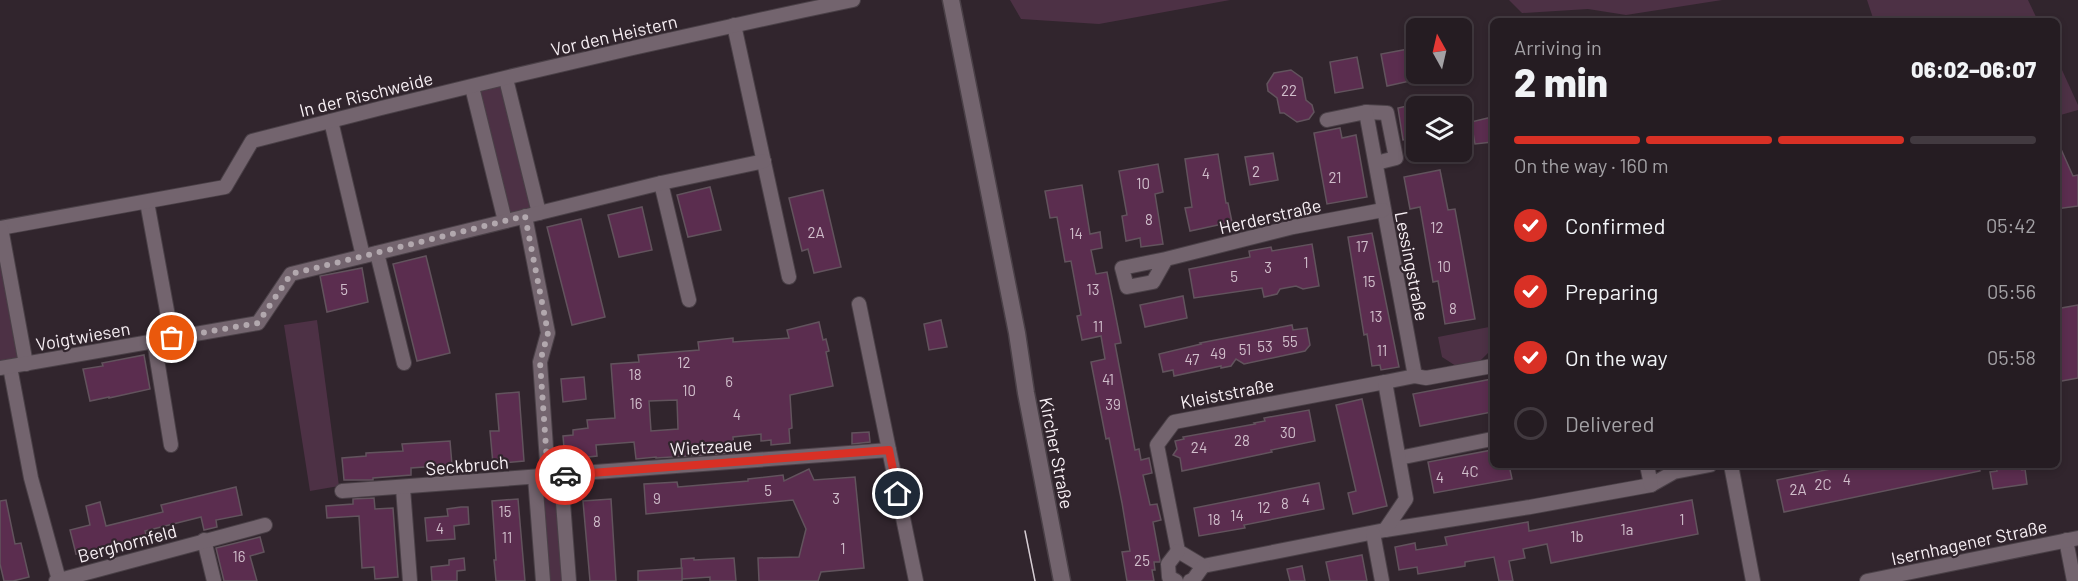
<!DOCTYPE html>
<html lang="en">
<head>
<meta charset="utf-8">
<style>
  body { margin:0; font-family:Barlow,sans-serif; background:#31292f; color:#f1f3f6; height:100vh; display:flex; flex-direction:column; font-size:22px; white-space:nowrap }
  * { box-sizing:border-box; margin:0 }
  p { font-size:20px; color:#a3a1a5 }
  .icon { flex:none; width:33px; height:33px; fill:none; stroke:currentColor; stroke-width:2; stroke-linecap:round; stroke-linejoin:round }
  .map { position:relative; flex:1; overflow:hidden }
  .side { position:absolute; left:1490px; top:18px; width:570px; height:450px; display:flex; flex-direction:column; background:#251c22; border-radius:9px; box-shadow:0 3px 9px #0003,0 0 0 2px #423a40 }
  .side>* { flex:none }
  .needle { width:39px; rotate:352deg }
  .controls { position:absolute; left:1406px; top:18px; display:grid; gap:12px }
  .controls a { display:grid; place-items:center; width:66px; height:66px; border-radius:9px; background:#251c22; box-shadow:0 3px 9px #0003,0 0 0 2px #423a40; font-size:30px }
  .pin { position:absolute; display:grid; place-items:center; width:51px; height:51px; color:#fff; margin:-26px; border:3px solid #fff; border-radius:50%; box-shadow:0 2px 6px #0007 }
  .courier { position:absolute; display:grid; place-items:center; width:60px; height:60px; margin:-30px; border:4px solid #d93025; border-radius:50%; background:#fff; color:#222; box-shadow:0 2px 8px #0007 }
  .head em { font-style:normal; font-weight:800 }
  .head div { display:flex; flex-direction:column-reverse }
  .head { display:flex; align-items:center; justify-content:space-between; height:102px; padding:0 24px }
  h1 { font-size:39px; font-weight:800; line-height:45px }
  .bar { display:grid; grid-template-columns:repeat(4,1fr); gap:9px 6px; align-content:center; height:72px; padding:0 24px }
  .bar i { height:8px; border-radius:4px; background:#423a40 }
  .bar .active { background:#d93025 }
  .bar p { grid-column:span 4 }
  ol { padding:0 24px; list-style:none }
  li { display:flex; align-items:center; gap:18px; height:66px }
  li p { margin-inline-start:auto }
  li .icon { padding:6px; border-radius:50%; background:#d93025; color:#fff; stroke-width:4 }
  li:last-child { color:#a3a1a5 }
  li i { width:33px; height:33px; border:3px solid #423a40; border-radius:50% }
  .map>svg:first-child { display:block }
</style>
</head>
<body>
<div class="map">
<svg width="2078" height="581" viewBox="0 0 2078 581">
  <rect width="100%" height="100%" fill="#31252d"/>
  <g fill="#4d3145">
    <path d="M1010 0H1230L1099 24 1021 19Z"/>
    <path d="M1509 0H1722L1626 15 1588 9 1522 13Z"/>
    <path d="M1867 0H2028L2038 21H1874Z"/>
    <path d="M2057 59 2078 105V110L2057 116Z"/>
    <path d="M504 83 535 211 507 217 476 90Z"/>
    <path d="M0 240 23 361 0 365Z"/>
    <path d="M317 320 339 486 310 491 284 325Z"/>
    <path d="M1489 327 1492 349 1479 362 1456 366 1442 357 1438 337Z"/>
    <path d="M558 479 566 581H547L538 481Z"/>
  </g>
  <g fill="#5b2d4f" stroke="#62535d" stroke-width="1.5" fill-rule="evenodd">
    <path d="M1414 48 1416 64 1407 66 1410 81 1387 86 1381 54Z"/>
    <path d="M1357 57 1363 88 1335 93 1330 62Z"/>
    <path d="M1291 70 1302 78 1306 100 1312 105 1314 112 1309 119 1297 122 1284 113H1280L1277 98 1268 91 1267 84 1274 73Z"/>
    <path d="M1416 104V138L1403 140 1398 108Z"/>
    <path d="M1492 117V142L1475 144 1471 122Z"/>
    <path d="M1340 128 1342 138 1356 135 1367 197 1327 204 1314 133Z"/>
    <path d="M2056 138 2073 176 2078 175V206L2056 209Z"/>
    <path d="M1273 153 1278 180 1250 185 1245 157Z"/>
    <path d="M1218 154 1226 203H1228L1232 222 1190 231 1185 208 1192 207 1185 159Z"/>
    <path d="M1158 164 1163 192 1155 194 1163 244 1141 247 1140 238 1126 241 1122 216 1127 215 1119 171Z"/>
    <path d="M1440 170 1448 210 1455 209 1475 319 1445 324 1438 281 1433 282 1420 207 1410 209 1404 177Z"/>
    <path d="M1082 185 1090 234 1100 232 1102 248 1091 250 1096 274 1107 272 1121 343 1115 344 1135 450 1139 449 1141 460 1149 458 1152 473 1143 475 1150 505 1157 504 1161 520 1153 522 1160 560V562H1154L1155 570H1152L1154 581H1127L1122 552 1130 551 1122 503 1109 438 1106 439 1091 362 1105 359 1101 336 1082 340 1077 316 1081 315 1071 261 1065 262 1057 217 1050 218 1045 191Z"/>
    <path d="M710 187 721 230 688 237 677 195Z"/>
    <path d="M823 190 841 267 814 273 808 249 802 251 789 198Z"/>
    <path d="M642 207 652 250 619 257 608 215Z"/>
    <path d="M581 219 605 317 572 325 547 227Z"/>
    <path d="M1372 233 1399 367 1381 370 1380 365 1372 366 1367 334 1364 335 1348 237Z"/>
    <path d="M1312 244 1319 286 1303 289 1296 286 1280 289 1277 294 1264 297 1262 288 1194 298 1189 269 1250 257 1249 251 1271 247 1272 251Z"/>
    <path d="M426 256 450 353 417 361 393 264Z"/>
    <path d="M362 268 368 302 327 312 320 276Z"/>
    <path d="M1183 296 1187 318 1145 327 1140 305Z"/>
    <path d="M2078 305V378L2056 382V309Z"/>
    <path d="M941 320 947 347 929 350 924 324Z"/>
    <path d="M819 322 823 340 826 339 829 351 826 352 833 386 790 395 792 428 789 429 790 443 771 445V440L761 441V434L733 437 734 453 656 458V457L636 459 634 442 596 445 597 456 571 459 570 448H564L563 436 573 435V430L588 428 587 420 615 418 611 364 639 362 638 355 699 350 698 342 733 338V342L789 338 787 330ZM677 400 678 429 651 431 649 401Z"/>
    <path d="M1292 325 1293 330 1307 328 1310 345 1305 351 1244 364 1236 359 1231 366 1221 368V366L1174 376 1173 370 1163 372 1159 354 1201 344 1200 343Z"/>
    <path d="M144 355 150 389 109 398V397L90 401 83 369 103 366 102 363Z"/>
    <path d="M584 377 586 399 563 402 561 379Z"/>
    <path d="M1492 379V412L1420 426 1413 394Z"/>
    <path d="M519 392 524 461 493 464 490 431H499L496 394Z"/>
    <path d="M1362 399 1387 506 1353 514 1348 493 1356 491 1336 405Z"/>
    <path d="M1309 410 1315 441 1271 450 1272 452 1182 471 1180 458 1173 455 1177 449 1175 441 1184 439 1183 437 1255 424 1254 423 1265 421 1264 418Z"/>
    <path d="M869 432 870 442 852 444V433Z"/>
    <path d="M450 441 452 465 411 468V475L373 478V480H344L342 458 366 456V453L403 451 402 444Z"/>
    <path d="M1492 450V465H1509L1512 479 1434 493 1428 462Z"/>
    <path d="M1850 465H1979L1980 471 1784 512 1777 480Z"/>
    <path d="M1996 465H2021L2022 470 2025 469 2027 484 1993 489 1990 472 1997 471Z"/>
    <path d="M809 469 814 480 855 477 864 568 821 572 818 581H759L758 558 799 557 806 529 793 500 646 514 644 484 677 482 678 487 748 481V479L783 475 784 481Z"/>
    <path d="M1319 483 1324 509 1244 525 1245 528 1199 536 1194 508Z"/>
    <path d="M236 487 242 515 216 520 217 527 204 530 201 517 145 531 147 538 76 554 70 530 90 525 86 506 100 502 106 526 163 512 161 505Z"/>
    <path d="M374 498 375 509 393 508 398 577 375 579 374 567 362 568 359 516 327 518 326 506 353 504V499Z"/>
    <path d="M518 499 525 581H496L494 560H496L492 501Z"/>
    <path d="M611 499 616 581H590L583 501Z"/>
    <path d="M6 500 15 544 21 543 29 577 13 581H4L0 564V501Z"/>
    <path d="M1692 500 1698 534 1551 563 1547 544 1523 549 1525 558 1509 561 1513 581H1499L1494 557 1465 562V566L1418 574 1417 567 1399 570 1395 547 1415 543 1416 550 1447 545 1445 537 1528 522 1529 531Z"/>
    <path d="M461 507H468L469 524 454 526 455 539 427 541 425 518 448 516 447 509Z"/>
    <path d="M260 537 264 552 250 556 257 581H224L216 548Z"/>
    <path d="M1362 555 1367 581H1330L1326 562Z"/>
    <path d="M464 558 465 570 457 571V581H432L431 567 449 565V560Z"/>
    <path d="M694 558V560L734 558 736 581H710V577L682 579 681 559Z"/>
    <path d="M1302 566 1305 581H1290L1287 569Z"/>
    <path d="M682 568V581H638V571Z"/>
  </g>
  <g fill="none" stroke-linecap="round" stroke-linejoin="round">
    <g stroke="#4a4047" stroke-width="16">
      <g id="minor">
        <path d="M734 25 789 277"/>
        <path d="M506 79 539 213"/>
        <path d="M472 87 505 221"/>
        <path d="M1366 112 1387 113 1396 158 1376 163"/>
        <path d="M1327 120 1366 112 1415 376"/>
        <path d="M331 121 363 256"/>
        <path d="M661 183 689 300"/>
        <path d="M147 202 172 338"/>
        <path d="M525 216 548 333 540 362 548 476"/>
        <path d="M0 228 225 187 252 141C451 89 652 42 853 0"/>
        <path d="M1 228 26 364"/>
        <path d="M377 253 404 363"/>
        <path d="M1166 259 1153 282 1127 287 1122 268 1166 259 1293 227 1383 210"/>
        <path d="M859 304 916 581"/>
        <path d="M154 341 171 445"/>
        <path d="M10 367 31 478 59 580"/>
        <path d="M0 368 258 323 291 274 661 183 764 161"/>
        <path d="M1385 382 1174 422 1157 445 1178 551 1203 566 1385 530 1530 507 1651 485 1674 472 1710 465"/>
        <path d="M1399 458 1492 439"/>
        <path d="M1647 465 1651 485"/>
        <path d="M1731 465 1753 581"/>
        <path d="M561 476 569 581"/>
        <path d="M535 477 543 581"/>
        <path d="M403 488 410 581"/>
        <path d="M342 491 889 450"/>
        <path d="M1385 530 1406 499 1385 382 1415 376 1426 378 1492 366"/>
        <path d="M1373 533 1382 581"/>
        <path d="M204 540 214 581"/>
        <path d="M2066 540 2074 581"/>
        <path d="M56 581 265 525"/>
        <path d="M1176 581 1169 577 1168 564 1178 551"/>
        <path d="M1190 581 1193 580 1203 566"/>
        <path d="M1867 581 2078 538"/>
      </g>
    </g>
    <g stroke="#4a4047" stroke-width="19">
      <path id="secondary" d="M951 0 1017 333 1026 393 1062 581"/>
    </g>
    <use href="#minor" stroke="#73646e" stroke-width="14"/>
    <use href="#secondary" stroke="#73646e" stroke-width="16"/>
    <path stroke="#d6cdd3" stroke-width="1.5" d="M1025 531 1035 581"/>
  </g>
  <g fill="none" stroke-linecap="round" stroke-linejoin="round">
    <path stroke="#b2a8ae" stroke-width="6" stroke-dasharray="0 10.8" d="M172 338 258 323 291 274 525 216 548 333 540 362 548 476 565 475"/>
    <path stroke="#d93025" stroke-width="8" d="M565 475 889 450 898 494"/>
  </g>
  <g text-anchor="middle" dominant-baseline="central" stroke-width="4.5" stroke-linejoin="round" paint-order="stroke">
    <g font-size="15" fill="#d0becb">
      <text x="1289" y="90">22</text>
      <text x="1256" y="171">2</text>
      <text x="1206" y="173">4</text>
      <text x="1335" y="177">21</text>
      <text x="1143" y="183">10</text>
      <text x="1149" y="219">8</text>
      <text x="1437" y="227">12</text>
      <text x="816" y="232">2A</text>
      <text x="1076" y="233">14</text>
      <text x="1362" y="246">17</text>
      <text x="1306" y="262">1</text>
      <text x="1444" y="266">10</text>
      <text x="1268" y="267">3</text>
      <text x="1234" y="276">5</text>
      <text x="1369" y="281">15</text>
      <text x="344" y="289">5</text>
      <text x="1093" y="289">13</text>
      <text x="1453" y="308">8</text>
      <text x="1376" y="316">13</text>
      <text x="1098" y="326">11</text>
      <text x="1290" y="341">55</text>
      <text x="1265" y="346">53</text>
      <text x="1245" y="349">51</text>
      <text x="1382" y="350">11</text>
      <text x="1218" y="353">49</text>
      <text x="1192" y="359">47</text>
      <text x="684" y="362">12</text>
      <text x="635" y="374">18</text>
      <text x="1108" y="379">41</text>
      <text x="729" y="381">6</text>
      <text x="689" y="390">10</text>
      <text x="636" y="403">16</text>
      <text x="1113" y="404">39</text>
      <text x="737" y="414">4</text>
      <text x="1288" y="432">30</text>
      <text x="1242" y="440">28</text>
      <text x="1199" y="447">24</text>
      <text x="1470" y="471">4C</text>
      <text x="1440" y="477">4</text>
      <text x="1847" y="479">4</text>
      <text x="1823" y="484">2C</text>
      <text x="1798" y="489">2A</text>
      <text x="768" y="490">5</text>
      <text x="657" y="498">9</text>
      <text x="836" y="498">3</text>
      <text x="1306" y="499">4</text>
      <text x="1285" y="503">8</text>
      <text x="1264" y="507">12</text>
      <text x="505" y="511">15</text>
      <text x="1237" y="515">14</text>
      <text x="1214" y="519">18</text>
      <text x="1682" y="519">1</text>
      <text x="597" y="521">8</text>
      <text x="440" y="528">4</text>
      <text x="1627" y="529">1a</text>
      <text x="1577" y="536">1b</text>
      <text x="507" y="537">11</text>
      <text x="843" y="548">1</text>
      <text x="239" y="556">16</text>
      <text x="1142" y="560">25</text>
    </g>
    <g font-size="18" fill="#f7eff4" stroke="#31252d">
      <text transform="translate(614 35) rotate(-13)">Vor den Heistern</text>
      <text transform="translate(366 94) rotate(-14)">In der Rischweide</text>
      <text transform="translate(1270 216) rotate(-13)">Herderstraße</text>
      <text transform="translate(1412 266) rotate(79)">Lessingstraße</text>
      <text transform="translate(83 336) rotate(-10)">Voigtwiesen</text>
      <text transform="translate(1227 393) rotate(-11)">Kleiststraße</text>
      <text transform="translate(711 446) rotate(-4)">Wietzeaue</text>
      <text transform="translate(1057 453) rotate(79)">Kircher Straße</text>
      <text transform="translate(467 465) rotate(-5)">Seckbruch</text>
      <text transform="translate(1969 542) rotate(-12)">Isernhagener Straße</text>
      <text transform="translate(127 543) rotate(-15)">Berghornfeld</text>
    </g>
  </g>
</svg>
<div class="controls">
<a><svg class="needle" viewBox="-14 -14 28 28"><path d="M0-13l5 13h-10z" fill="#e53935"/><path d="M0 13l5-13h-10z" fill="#a3a1a5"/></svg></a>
<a><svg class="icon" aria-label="layers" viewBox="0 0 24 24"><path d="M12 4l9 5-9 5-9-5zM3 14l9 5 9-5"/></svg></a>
</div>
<div class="pin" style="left:172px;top:338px;background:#ea580c"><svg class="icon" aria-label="bag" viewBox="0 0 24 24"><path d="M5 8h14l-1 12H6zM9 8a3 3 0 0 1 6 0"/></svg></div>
<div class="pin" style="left:898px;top:494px;background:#1f2937"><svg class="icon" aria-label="home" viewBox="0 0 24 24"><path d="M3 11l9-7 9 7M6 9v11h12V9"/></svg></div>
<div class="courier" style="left:565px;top:475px"><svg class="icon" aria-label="car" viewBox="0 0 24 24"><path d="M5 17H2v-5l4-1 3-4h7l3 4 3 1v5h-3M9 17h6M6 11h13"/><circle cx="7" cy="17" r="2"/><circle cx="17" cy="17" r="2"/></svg></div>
<section class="side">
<div class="head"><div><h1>2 min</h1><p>Arriving in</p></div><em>06:02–06:07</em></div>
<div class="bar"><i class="active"></i><i class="active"></i><i class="active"></i><i></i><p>On the way · 160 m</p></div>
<ol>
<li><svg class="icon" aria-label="check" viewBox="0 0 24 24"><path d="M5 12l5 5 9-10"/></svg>Confirmed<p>05:42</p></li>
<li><svg class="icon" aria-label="check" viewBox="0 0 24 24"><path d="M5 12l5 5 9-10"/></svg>Preparing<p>05:56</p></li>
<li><svg class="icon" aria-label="check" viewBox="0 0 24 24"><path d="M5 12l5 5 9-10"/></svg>On the way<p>05:58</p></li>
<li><i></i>Delivered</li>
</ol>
</section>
</div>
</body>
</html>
